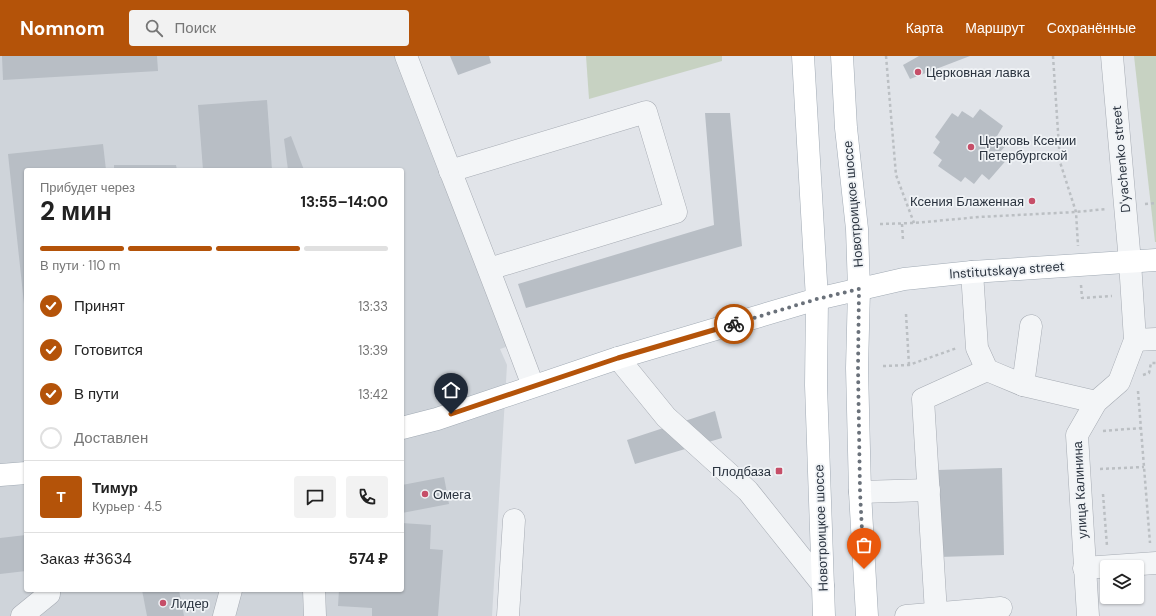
<!DOCTYPE html>
<html lang="ru">
<head>
<meta charset="utf-8">
<style>
  body { margin:0; font-family:"DM Sans",sans-serif; background:#f2f2f2; color:#222; height:100vh; display:flex; flex-direction:column; font-size:15px; white-space:nowrap }
  * { box-sizing:border-box; margin:0 }
  p { font-size:13px; color:#767676 }
  .icon { flex:none; width:22px; height:22px; fill:none; stroke:currentColor; stroke-width:2; stroke-linecap:round; stroke-linejoin:round }
  .map { position:relative; flex:1; overflow:hidden }
  .sheet { position:absolute; left:24px; top:112px; width:380px; height:424px; display:flex; flex-direction:column; background:#fff; border-radius:4px; box-shadow:0 1px 3px #0004 }
  .sheet>* { flex:none }
  .controls { position:absolute; left:1100px; top:504px; display:grid; gap:8px }
  .controls a { display:grid; place-items:center; width:44px; height:44px; border-radius:4px; background:#fff; box-shadow:0 1px 3px #0004; font-size:20px }
  .pin { position:absolute; display:grid; place-items:center; width:34px; height:34px; color:#fff; margin:-41px -17px; border-radius:50% 50% 50% 0; rotate:-45deg; box-shadow:0 0 4px #0007 }
  .pin .icon { rotate:45deg }
  .courier { position:absolute; display:grid; place-items:center; width:40px; height:40px; margin:-20px; border:3px solid #b45309; border-radius:50%; background:#fff; color:#222; box-shadow:0 1px 5px #0007 }
  .headline em { font-style:normal; font-weight:700 }
  .headline div { display:flex; flex-direction:column-reverse }
  .headline { display:flex; align-items:center; justify-content:space-between; height:68px; padding:0 16px }
  h1 { font-size:26px; font-weight:700; line-height:30px }
  .bar { display:grid; grid-template-columns:repeat(4,1fr); gap:6px 4px; align-content:center; height:48px; padding:0 16px }
  .bar i { height:5px; border-radius:3px; background:#e0e0e0 }
  .bar .selected { background:#b45309 }
  .bar p { grid-column:span 4 }
  .line { display:flex; align-items:center; gap:10px; padding:0 16px; border-top:1px solid #e0e0e0 }
  .line div { flex:1 }
  .round { display:grid; place-items:center; flex:none; width:42px; height:42px; border-radius:4px; background:#f2f2f2 }
  ol { padding:0 16px; list-style:none }
  li { display:flex; align-items:center; gap:12px; height:44px }
  li p { margin-inline-start:auto }
  li .icon { padding:4px; border-radius:50%; background:#b45309; color:#fff; stroke-width:4 }
  li:last-child { color:#767676 }
  li i { width:22px; height:22px; border:2px solid #e0e0e0; border-radius:50% }
  header { display:flex; align-items:center; gap:24px; box-sizing:border-box; height:56px; padding:0 20px; background:#b45309; color:#fff }
  header strong { font-size:19px }
  nav { display:flex; gap:22px; margin-inline-start:auto; font-size:14px }
  .search { width:280px; height:36px; background:#f2f2f2; display:flex; align-items:center; gap:10px; box-sizing:border-box; padding:0 14px; border-radius:4px; color:#767676; font-size:15px }
  .map>svg:first-child { display:block }
</style>
</head>
<body>
<header>
<strong>Nomnom</strong>
<div class="search"><svg class="icon" aria-label="search" viewBox="0 0 24 24"><circle cx="10" cy="10" r="6"/><path d="M15 15l6 6"/></svg>Поиск</div>
<nav><a>Карта</a><a>Маршрут</a><a>Сохранённые</a></nav>
</header>
<div class="map">
<svg width="1156" height="560" viewBox="0 0 1156 560">
  <rect width="100%" height="100%" fill="#e1e4e9"/>
  <path fill="#cfd4da" fill-rule="evenodd" d="M0 0H397L509 290 500 293 507 309 492 560H0ZM26 114H402V534H26Z"/>
  <g fill="#c7d2c2">
    <path d="M586 0H722V5L589 43Z"/>
    <path d="M1134 0H1156V186H1155Z"/>
  </g>
  <g fill="#b8bec5">
    <path d="M2 0H157L158 15 3 24Z"/>
    <path d="M450 0H489L491 7 458 19Z"/>
    <path d="M919 0H970L910 23 903 9Z"/>
    <path d="M267 44 272 114H203L198 49Z"/>
    <path d="M980 53 1003 70 997 80 1008 87 1001 95 1009 101 989 124 982 118 974 128 965 121 961 126 938 110 942 104 933 97 940 86 935 81 952 57 958 61 962 55 973 62Z"/>
    <path d="M705 57H730L742 190 526 252 518 228 714 169Z"/>
    <path d="M291 80 304 114H288L284 83Z"/>
    <path d="M103 88 106 114H26V257H25L8 98Z"/>
    <path d="M114 109H176L177 114H114Z"/>
    <path d="M715 355 722 382 635 408 627 384Z"/>
    <path d="M1002 412 1004 499 939 501 937 414Z"/>
    <path d="M444 421 449 448 402 457V429Z"/>
    <path d="M402 467 431 469 430 493 443 494 438 560H372V552L338 550 339 534H402Z"/>
    <path d="M26 479V515L0 518V482Z"/>
    <path d="M142 534H179L184 560H147Z"/>
  </g>
  <g fill="none" stroke-linecap="round" stroke-linejoin="round">
    <g stroke="#a6abb3" stroke-width="23">
      <g id="minor">
        <path d="M406 0C448 110 492 220 533 330"/>
        <path d="M450 115 646 56 676 156 489 213"/>
        <path d="M972 216 977 292 987 314"/>
        <path d="M1135 284 1156 283"/>
        <path d="M618 302 666 361 748 435 823 529"/>
        <path d="M1023 329 1031 270"/>
        <path d="M860 436 929 434"/>
        <path d="M1084 512 1156 507"/>
        <path d="M314 534 315 560"/>
        <path d="M936 557 923 343 987 314 1023 329 1096 346"/>
        <path d="M22 560 49 538V534"/>
        <path d="M224 560 231 534"/>
        <path d="M508 560 514 464"/>
        <path d="M906 560 1001 552"/>
        <path d="M1088 560 1077 379 1096 346 1119 326 1135 284 1130 206 1112 0"/>
      </g>
    </g>
    <g stroke="#a1aab4" stroke-width="23">
      <g id="major">
        <path d="M803 0 817 243 816 329 824 560"/>
        <path d="M842 0 846 72 857 173 859 233 857 312 860 436 867 560"/>
        <path d="M402 372 437 363 618 302 817 243 904 223 972 216 1156 204"/>
        <path d="M0 419 26 417"/>
      </g>
    </g>
    <g stroke="#bbbfc3" stroke-width="2.5" stroke-dasharray="3 3" stroke-linecap="butt">
      <path d="M886 0 896 119 914 167"/>
      <path d="M1053 0 1060 106 1076 156 1078 190"/>
      <path d="M1145 148 1156 147"/>
      <path d="M880 168 914 167 979 161 1076 156 1106 153"/>
      <path d="M902 168 903 184"/>
      <path d="M1081 229 1082 242 1112 240"/>
      <path d="M906 258 909 309"/>
      <path d="M883 310 909 309 957 292"/>
      <path d="M1143 319 1149 317 1151 307H1156"/>
      <path d="M1138 335 1150 487"/>
      <path d="M1103 375 1141 372"/>
      <path d="M1100 413 1144 411"/>
      <path d="M1103 438 1107 490"/>
    </g>
    <use href="#minor" stroke="#f3f5f7" stroke-width="22"/>
    <use href="#major" stroke="#fff" stroke-width="22"/>
  </g>
  <g fill="none" stroke-linecap="round" stroke-linejoin="round">
    <path stroke="#6a717a" stroke-width="4" stroke-dasharray="0 7.2" d="M734 268 817 243 859 233 858 312 860 436 864 513"/>
    <path stroke="#b45309" stroke-width="5" d="M451 358 618 302 734 268"/>
  </g>
  <g fill="#c64e68" stroke="#f0f3f6" stroke-width="1.5">
    <circle cx="918" cy="16" r="4"/>
    <circle cx="971" cy="91" r="4"/>
    <circle cx="1032" cy="145" r="4"/>
    <rect x="775" y="411" width="8" height="8" rx="2"/>
    <circle cx="425" cy="438" r="4"/>
    <circle cx="163" cy="547" r="4"/>
  </g>
  <g text-anchor="middle" dominant-baseline="central" stroke-width="3.5" stroke-linejoin="round" paint-order="stroke">
    <g font-size="13" fill="#2a333f" stroke="#f0f3f6" text-anchor="start">
      <text x="926" y="16">Церковная лавка</text>
      <text x="979" y="84">Церковь Ксении<tspan x="979" dy="15">Петербургской</tspan></text>
      <text x="1024" y="145" text-anchor="end">Ксения Блаженная</text>
      <text x="771" y="415" text-anchor="end">Плодбаза</text>
      <text x="433" y="438">Омега</text>
      <text x="171" y="547">Лидер</text>
    </g>
    <g font-size="13" fill="#2a333f" stroke="#f0f3f6">
      <text transform="translate(1121 103) rotate(-95)">D'yachenko street</text>
      <text transform="translate(853 148) rotate(-95)">Новотроицкое шоссе</text>
      <text transform="translate(1007 214) rotate(-4)">Institutskaya street</text>
      <text transform="translate(1080 434) rotate(-93)">улица Калинина</text>
      <text transform="translate(821 472) rotate(-92)">Новотроицкое шоссе</text>
    </g>
  </g>
</svg>
<div class="controls">
<a><svg class="icon" aria-label="layers" viewBox="0 0 24 24"><path d="M12 4l9 5-9 5-9-5zM3 14l9 5 9-5"/></svg></a>
</div>
<div class="pin" style="left:864px;top:513px;background:#ea580c"><svg class="icon" aria-label="bag" viewBox="0 0 24 24"><path d="M5 8h14l-1 12H6zM9 8a3 3 0 0 1 6 0"/></svg></div>
<div class="pin" style="left:451px;top:358px;background:#1f2937"><svg class="icon" aria-label="home" viewBox="0 0 24 24"><path d="M3 11l9-7 9 7M6 9v11h12V9"/></svg></div>
<div class="courier" style="left:734px;top:268px"><svg class="icon" aria-label="bike" viewBox="0 0 24 24"><circle cx="6" cy="16" r="4"/><circle cx="18" cy="16" r="4"/><path d="M6 16l4-8h5l3 8M10 8l3 8H6M13 5h3"/></svg></div>
<section class="sheet">
<div class="headline"><div><h1>2 мин</h1><p>Прибудет через</p></div><em>13:55–14:00</em></div>
<div class="bar"><i class="selected"></i><i class="selected"></i><i class="selected"></i><i></i><p>В пути · 110 m</p></div>
<ol>
<li><svg class="icon" aria-label="check" viewBox="0 0 24 24"><path d="M5 12l5 5 9-10"/></svg>Принят<p>13:33</p></li>
<li><svg class="icon" aria-label="check" viewBox="0 0 24 24"><path d="M5 12l5 5 9-10"/></svg>Готовится<p>13:39</p></li>
<li><svg class="icon" aria-label="check" viewBox="0 0 24 24"><path d="M5 12l5 5 9-10"/></svg>В пути<p>13:42</p></li>
<li><i></i>Доставлен</li>
</ol>
<div class="line" style="height:72px"><b class="round" style="background:#b45309;color:#fff">Т</b><div><b>Тимур</b><p>Курьер · 4.5</p></div><a class="round"><svg class="icon" aria-label="chat" viewBox="0 0 24 24"><path d="M4 5h16v11H9l-5 4z"/></svg></a><a class="round"><svg class="icon" aria-label="phone" viewBox="0 0 24 24"><path d="M5 4h4l2 5-3 2q2 4 5 5l2-3 5 2v4C11 20 4 13 5 4z"/></svg></a></div>
<div class="line" style="height:52px"><div>Заказ #3634</div><b>574 ₽</b></div>
</section>
</div>
</body>
</html>
